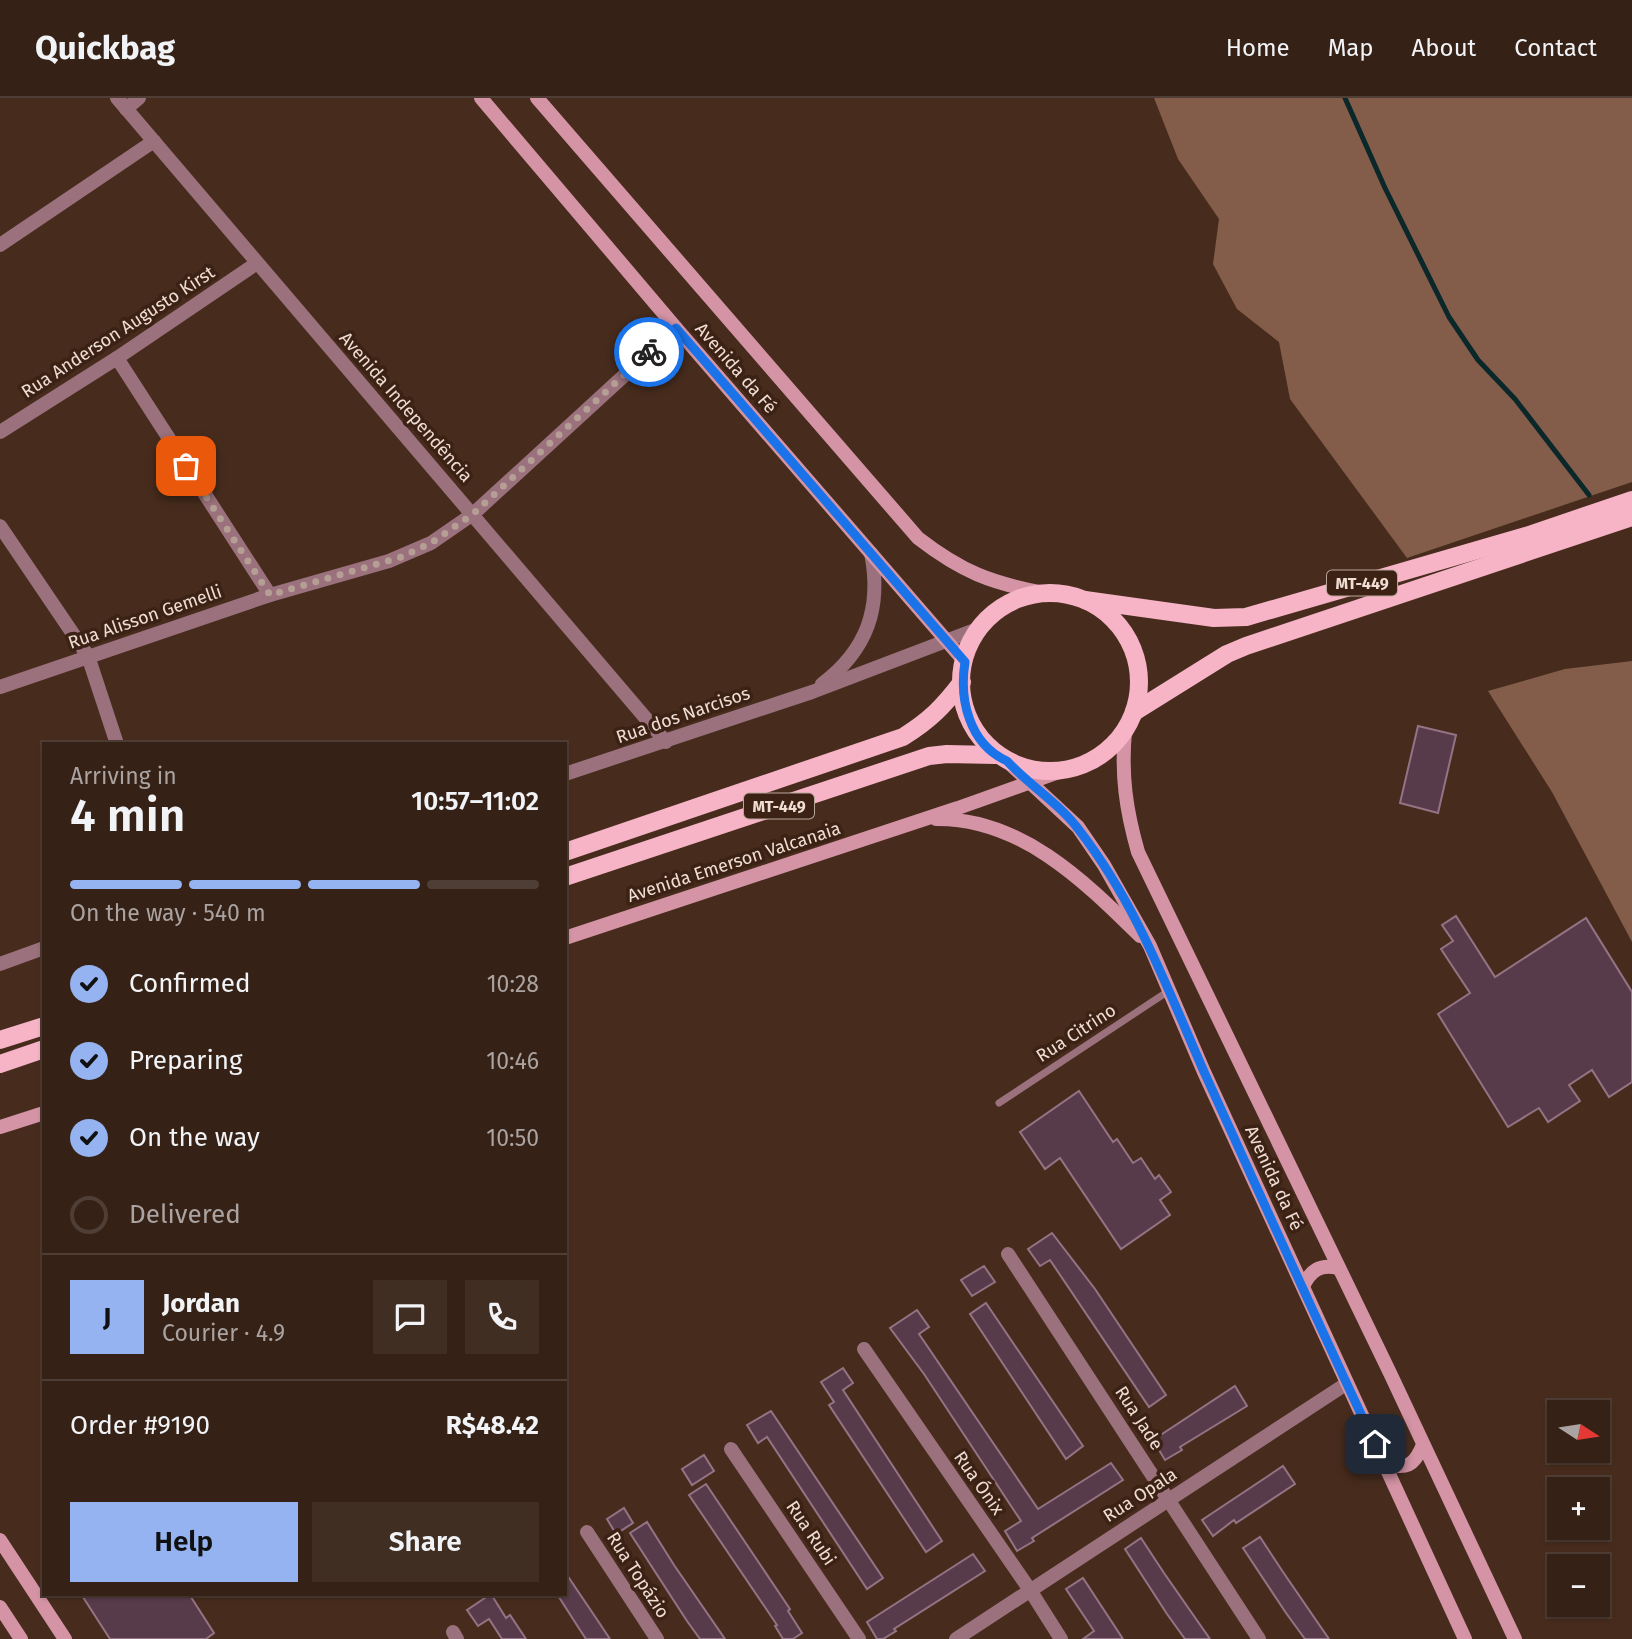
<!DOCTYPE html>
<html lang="en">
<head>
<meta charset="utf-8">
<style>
  body { margin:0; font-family:"Fira Sans",sans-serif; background:#402e23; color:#f1f3f6; height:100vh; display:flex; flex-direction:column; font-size:26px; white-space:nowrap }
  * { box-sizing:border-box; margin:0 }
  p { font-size:23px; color:#aaa3a1 }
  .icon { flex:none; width:38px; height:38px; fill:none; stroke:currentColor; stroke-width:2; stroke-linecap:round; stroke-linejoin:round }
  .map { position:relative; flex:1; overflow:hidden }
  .side { position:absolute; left:42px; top:644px; width:525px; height:854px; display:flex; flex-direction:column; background:#352116; border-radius:0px; box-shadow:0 2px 5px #0004,0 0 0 2px #4f3e35 }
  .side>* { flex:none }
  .needle { width:46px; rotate:102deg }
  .fabs { position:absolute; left:1547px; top:1302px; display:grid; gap:14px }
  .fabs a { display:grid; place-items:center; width:63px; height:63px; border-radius:0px; background:#352116; box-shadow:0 2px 5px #0004,0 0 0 2px #4f3e35; font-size:35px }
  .pin { position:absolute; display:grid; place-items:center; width:60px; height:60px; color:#fff; margin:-30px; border-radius:14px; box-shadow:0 4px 10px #0006 }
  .courier { position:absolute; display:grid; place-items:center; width:70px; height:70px; margin:-35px; border:5px solid #1a73e8; border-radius:50%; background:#fff; color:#222; box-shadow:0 2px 9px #0007 }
  .overview em { font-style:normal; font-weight:600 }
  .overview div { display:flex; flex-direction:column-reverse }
  .overview { display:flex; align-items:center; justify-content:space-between; height:119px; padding:0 28px }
  h1 { font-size:46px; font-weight:600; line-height:52px }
  .bar { display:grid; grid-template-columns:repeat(4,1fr); gap:10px 7px; align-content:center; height:84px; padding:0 28px }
  .bar i { height:9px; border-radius:5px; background:#4f3e35 }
  .bar .selected { background:#95b2f1 }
  .bar p { grid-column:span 4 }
  .line { display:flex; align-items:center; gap:18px; padding:0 28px; border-top:2px solid #4f3e35 }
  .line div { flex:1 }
  .round { display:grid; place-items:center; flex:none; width:74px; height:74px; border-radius:0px; background:#402e23 }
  ol { padding:0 28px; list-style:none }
  li { display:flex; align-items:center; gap:21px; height:77px }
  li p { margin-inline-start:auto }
  li .icon { padding:7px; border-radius:50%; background:#95b2f1; color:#111; stroke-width:4 }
  li:last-child { color:#aaa3a1 }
  li i { width:38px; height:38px; border:4px solid #4f3e35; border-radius:50% }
  .primary-button { display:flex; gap:14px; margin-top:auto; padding:14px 28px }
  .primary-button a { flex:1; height:80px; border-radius:0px; background:#95b2f1; color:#111; font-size:28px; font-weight:600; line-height:80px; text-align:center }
  .primary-button a+a { background:#402e23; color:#f1f3f6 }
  header { display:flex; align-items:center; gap:42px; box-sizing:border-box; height:98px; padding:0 35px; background:#352116; border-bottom:2px solid #4f3e35 }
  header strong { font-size:33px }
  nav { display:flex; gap:38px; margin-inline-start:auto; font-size:24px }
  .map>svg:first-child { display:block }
</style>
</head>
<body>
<header>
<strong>Quickbag</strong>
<nav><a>Home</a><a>Map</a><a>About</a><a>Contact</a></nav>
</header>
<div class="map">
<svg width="1632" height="1541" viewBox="0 0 1632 1541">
  <rect width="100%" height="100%" fill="#472c1d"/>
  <g fill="#835d4a">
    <path d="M1154 0H1632V384L1407 460 1290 301 1279 244 1237 211 1213 166 1219 121 1178 61Z"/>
    <path d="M1632 563V844L1552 694 1488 593 1565 571Z"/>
  </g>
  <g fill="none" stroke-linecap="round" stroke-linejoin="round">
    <path stroke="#0a2729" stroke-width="5" d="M1345 0 1385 90 1449 219 1478 262 1515 301 1589 397"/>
  </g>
  <g fill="#583b4b" stroke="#947384" stroke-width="2">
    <path d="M1418 628 1456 637 1438 715 1400 705Z"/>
    <path d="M1456 818 1495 879 1586 820 1632 894V984L1609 999 1592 972 1569 987 1580 1003 1548 1024 1539 1010 1508 1029 1438 916 1470 895 1441 851 1453 843 1442 827Z"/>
    <path d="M1079 993 1113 1044 1117 1041 1133 1065 1141 1060 1155 1081 1159 1077 1171 1094 1160 1102 1170 1117 1121 1151 1060 1060 1045 1071 1020 1034Z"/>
    <path d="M1052 1135 1095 1191 1166 1297 1149 1309 1050 1162 1040 1168 1028 1151Z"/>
    <path d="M984 1168 995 1184 972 1198 961 1182Z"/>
    <path d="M986 1205 1083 1348 1066 1361 970 1216Z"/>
    <path d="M917 1212 929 1229 919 1236 1038 1411 1111 1365 1123 1382 1032 1440 1034 1443 1017 1453 1005 1433 1021 1423 924 1276 890 1230Z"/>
    <path d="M843 1270 853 1285 843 1292 942 1443 926 1454 829 1307 834 1304 821 1284Z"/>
    <path d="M1235 1288 1247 1308 1180 1349 1182 1352 1165 1362 1153 1342Z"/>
    <path d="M771 1313 883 1480 867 1491 767 1339 758 1345 747 1327Z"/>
    <path d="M704 1357 714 1373 692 1387 682 1371Z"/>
    <path d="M1283 1368 1295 1386 1236 1425 1234 1422 1213 1438 1202 1422Z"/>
    <path d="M706 1386 790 1511 788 1513 802 1535 793 1541H783L775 1528 777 1527 689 1397Z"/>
    <path d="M624 1410 633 1425 616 1436 607 1421Z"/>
    <path d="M647 1424 674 1467 725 1541H700L687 1523 630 1435Z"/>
    <path d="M1260 1439 1283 1474 1329 1541H1305L1286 1515 1243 1450Z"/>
    <path d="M1141 1440 1164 1475 1210 1541H1185L1167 1516 1125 1451Z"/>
    <path d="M973 1456 985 1473 894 1531 896 1533 883 1541H877L867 1524Z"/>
    <path d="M565 1474 596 1520 610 1541H586L580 1532 557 1496H565Z"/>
    <path d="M1083 1480 1104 1512 1123 1541H1083L1094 1533 1066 1491Z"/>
    <path d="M81 1496H189L214 1535 206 1541H110Z"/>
    <path d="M491 1496 506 1520 510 1517 526 1541H502L489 1521 478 1528 467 1512Z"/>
  </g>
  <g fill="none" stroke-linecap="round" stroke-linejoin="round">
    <path stroke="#9a717c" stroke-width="7" d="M999 1005 1170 892"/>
    <g stroke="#9a717c" stroke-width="14">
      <path d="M117 0 666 644"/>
      <path d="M126 11 139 0"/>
      <path d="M0 147 154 43"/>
      <path d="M117 260 270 497"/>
      <path d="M0 334 117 260 257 165"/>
      <path d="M0 428 88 558 117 646"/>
      <path d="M822 586C867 552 882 510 871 455"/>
      <path d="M0 589 270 497 389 463 431 445 473 416 676 230"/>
      <path d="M565 676 812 594 980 530"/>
      <path d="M0 866 44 850"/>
      <path d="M1008 1156 1259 1541"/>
      <path d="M864 1251 1030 1492 1061 1541"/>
      <path d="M731 1351 859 1541"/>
      <path d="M587 1434 657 1541"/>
      <path d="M453 1534 457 1541"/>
      <path d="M956 1541 1346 1286"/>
    </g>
    <g stroke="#d494a5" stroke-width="14">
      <path d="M481 0 676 230 965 564"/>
      <path d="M537 0 918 440C962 474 991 485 1044 495"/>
      <path d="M1125 633C1121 677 1126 712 1138 754L1390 1275 1515 1541"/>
      <path d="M1007 663 1078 729 1104 767 1150 848 1204 974 1465 1541"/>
      <path d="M936 721C1021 720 1084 783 1140 838"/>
      <path d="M565 840 958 710 1059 674"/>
      <path d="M0 1029 44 1015"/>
      <path d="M1303 1188C1311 1172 1320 1166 1338 1170"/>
      <path d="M1384 1366C1407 1370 1413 1370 1423 1347"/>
      <path d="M0 1442 65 1541"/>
      <path d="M0 1509 21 1541"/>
    </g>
    <g stroke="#f6b4c6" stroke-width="18">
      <circle cx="1050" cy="584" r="89"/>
      <path d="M1085 502 1214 520 1246 519 1526 438 1632 402"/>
      <path d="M1134 614 1227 556 1246 548 1632 419"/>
      <path d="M565 754 903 639C930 622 943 609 962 584"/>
      <path d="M565 779 929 658 947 656 995 657"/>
      <path d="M0 942 44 928"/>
      <path d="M0 966 44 951"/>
    </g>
  </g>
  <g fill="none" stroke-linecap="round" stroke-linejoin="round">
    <path stroke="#b59f94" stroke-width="7" stroke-dasharray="0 12.6" d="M186 368 270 497 401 459 431 445 473 416 649 254"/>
    <path stroke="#1a73e8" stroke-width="9" d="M649 254 676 230 965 564C959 601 969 646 1007 663 1029 687 1060 706 1079 732 1137 807 1167 890 1205 976 1261 1099 1317 1223 1375 1346"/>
  </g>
  <g text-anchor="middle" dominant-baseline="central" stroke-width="7" stroke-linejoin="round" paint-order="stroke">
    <g fill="#3c2214" stroke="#baa59a" stroke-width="2">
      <rect x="1327" y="472.5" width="70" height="25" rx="5"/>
      <rect x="744" y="695.5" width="70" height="25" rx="5"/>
    </g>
    <g font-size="16" font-weight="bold" fill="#f0ddd4">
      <text x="1362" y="485">MT-449</text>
      <text x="779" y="708">MT-449</text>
    </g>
    <g font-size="18" fill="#f0ddd4" stroke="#3c2214">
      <text transform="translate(118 234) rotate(-33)">Rua Anderson Augusto Kirst</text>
      <text transform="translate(736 270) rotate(49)">Avenida da Fé</text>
      <text transform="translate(406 309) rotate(49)">Avenida Independência</text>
      <text transform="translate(145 519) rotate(-19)">Rua Alisson Gemelli</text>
      <text transform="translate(683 617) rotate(-19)">Rua dos Narcisos</text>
      <text transform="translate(734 764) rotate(-18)">Avenida Emerson Valcanaia</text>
      <text transform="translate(1076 935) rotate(-33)">Rua Citrino</text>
      <text transform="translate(1274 1080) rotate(65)">Avenida da Fé</text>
      <text transform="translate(1139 1320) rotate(57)">Rua Jade</text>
      <text transform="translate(979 1385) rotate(55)">Rua Ónix</text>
      <text transform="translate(1140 1397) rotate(-33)">Rua Opala</text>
      <text transform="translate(811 1435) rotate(56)">Rua Rubi</text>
      <text transform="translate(638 1477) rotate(57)">Rua Topázio</text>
    </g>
  </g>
</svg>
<div class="fabs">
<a><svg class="needle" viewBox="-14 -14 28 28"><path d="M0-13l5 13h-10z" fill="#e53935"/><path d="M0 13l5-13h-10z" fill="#aaa3a1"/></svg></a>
<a>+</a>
<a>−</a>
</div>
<div class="pin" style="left:186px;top:368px;background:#ea580c"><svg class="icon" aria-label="bag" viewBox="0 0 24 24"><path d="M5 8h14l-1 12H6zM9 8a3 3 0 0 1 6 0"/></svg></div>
<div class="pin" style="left:1375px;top:1346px;background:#1f2937"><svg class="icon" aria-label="home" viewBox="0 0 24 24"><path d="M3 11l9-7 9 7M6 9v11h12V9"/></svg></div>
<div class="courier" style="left:649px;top:254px"><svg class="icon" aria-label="bike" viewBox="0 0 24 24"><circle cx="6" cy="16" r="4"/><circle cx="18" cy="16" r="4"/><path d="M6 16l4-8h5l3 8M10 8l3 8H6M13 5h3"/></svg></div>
<section class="side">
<div class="overview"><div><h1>4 min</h1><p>Arriving in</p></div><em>10:57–11:02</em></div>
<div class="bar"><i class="selected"></i><i class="selected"></i><i class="selected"></i><i></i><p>On the way · 540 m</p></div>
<ol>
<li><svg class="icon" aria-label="check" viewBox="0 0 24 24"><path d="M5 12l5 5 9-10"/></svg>Confirmed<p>10:28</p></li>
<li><svg class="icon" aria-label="check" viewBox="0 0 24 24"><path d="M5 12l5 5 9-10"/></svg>Preparing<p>10:46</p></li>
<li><svg class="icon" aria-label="check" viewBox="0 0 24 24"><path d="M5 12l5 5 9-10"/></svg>On the way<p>10:50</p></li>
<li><i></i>Delivered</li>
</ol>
<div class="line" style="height:126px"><b class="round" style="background:#95b2f1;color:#111">J</b><div><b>Jordan</b><p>Courier · 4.9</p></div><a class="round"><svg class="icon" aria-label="chat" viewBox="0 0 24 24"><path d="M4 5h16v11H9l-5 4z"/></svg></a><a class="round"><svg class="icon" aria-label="phone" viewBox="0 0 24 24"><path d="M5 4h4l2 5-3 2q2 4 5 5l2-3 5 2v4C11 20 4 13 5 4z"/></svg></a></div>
<div class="line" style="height:91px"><div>Order #9190</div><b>R$48.42</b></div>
<div class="primary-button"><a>Help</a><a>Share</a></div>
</section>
</div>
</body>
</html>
